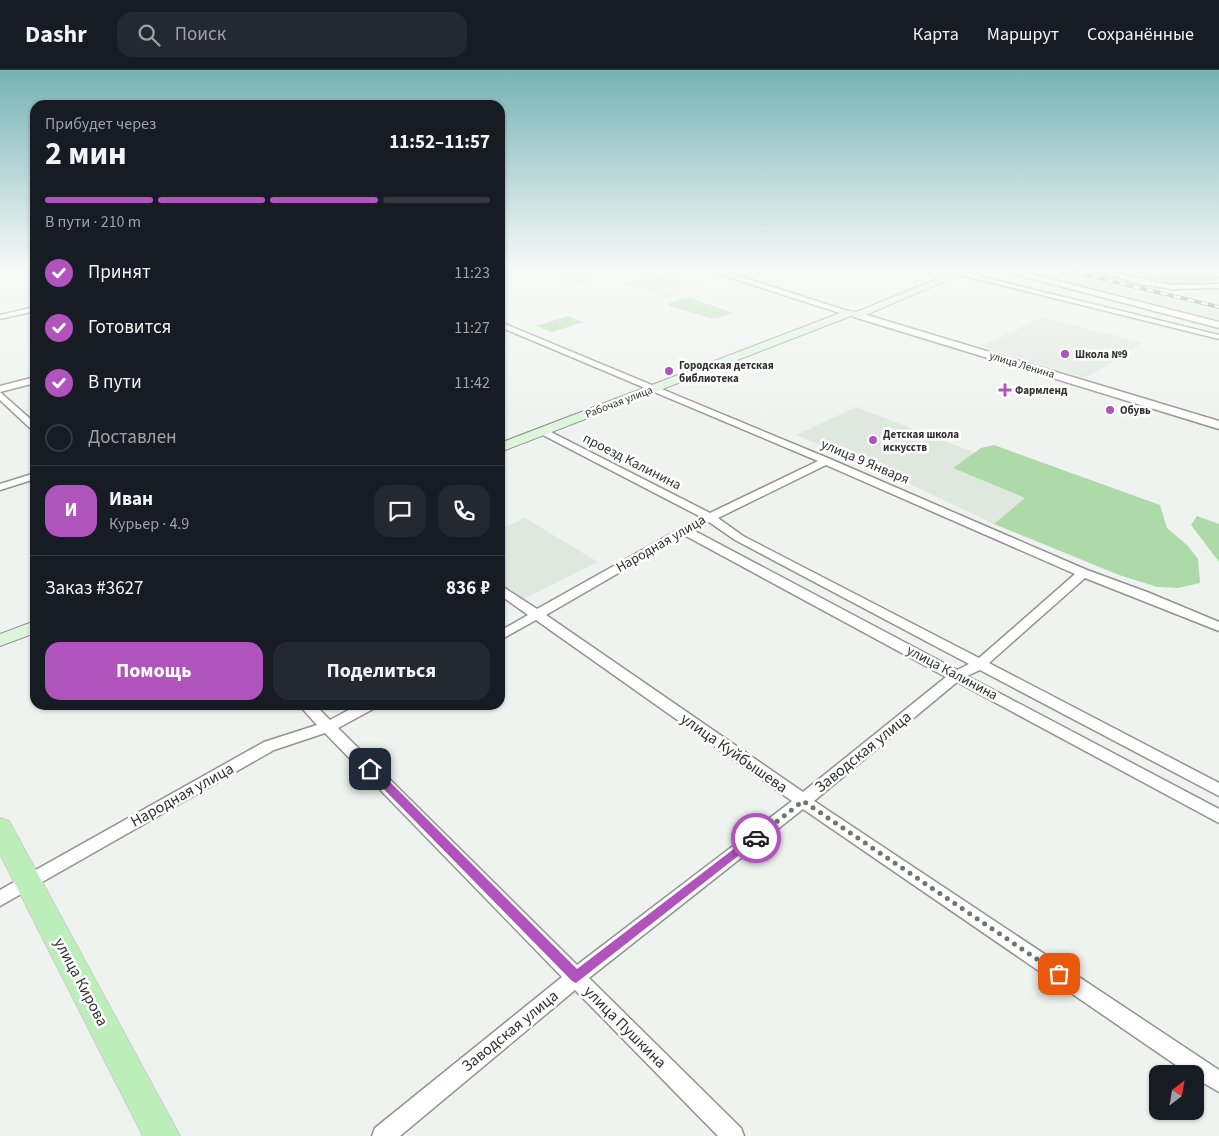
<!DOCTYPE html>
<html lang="ru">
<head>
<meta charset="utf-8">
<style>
  body { margin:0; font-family:"Source Sans 3",sans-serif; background:#242831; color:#f1f3f6; height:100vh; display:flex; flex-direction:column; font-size:19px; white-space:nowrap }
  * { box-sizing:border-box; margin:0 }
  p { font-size:16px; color:#9ea1a6 }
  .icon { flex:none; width:28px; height:28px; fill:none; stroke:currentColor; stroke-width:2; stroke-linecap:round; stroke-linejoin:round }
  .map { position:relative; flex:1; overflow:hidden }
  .sheet { position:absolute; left:30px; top:30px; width:475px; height:610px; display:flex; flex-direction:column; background:#171b24; border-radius:15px; box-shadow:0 1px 4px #0004 }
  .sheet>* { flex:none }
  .needle { width:32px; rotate:31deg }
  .controls { position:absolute; left:1149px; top:995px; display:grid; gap:10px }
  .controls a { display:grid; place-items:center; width:55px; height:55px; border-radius:10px; background:#171b24; box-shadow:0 1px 4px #0004; font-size:25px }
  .pin { position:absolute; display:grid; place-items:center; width:42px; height:42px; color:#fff; margin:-21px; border-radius:10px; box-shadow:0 2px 8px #0006 }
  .courier { position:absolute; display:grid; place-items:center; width:50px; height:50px; margin:-25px; border:4px solid #b053bd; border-radius:50%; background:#fff; color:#222; box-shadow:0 1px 6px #0007 }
  .headline em { font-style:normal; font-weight:700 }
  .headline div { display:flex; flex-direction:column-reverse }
  .headline { display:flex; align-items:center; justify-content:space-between; height:85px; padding:0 15px }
  h1 { font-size:32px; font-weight:700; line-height:38px }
  .bar { display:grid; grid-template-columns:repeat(4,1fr); gap:8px 5px; align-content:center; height:60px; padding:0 15px }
  .bar i { height:6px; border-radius:4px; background:#363941 }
  .bar .active { background:#b053bd }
  .bar p { grid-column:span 4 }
  .line { display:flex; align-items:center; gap:12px; padding:0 15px; border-top:1px solid #363941 }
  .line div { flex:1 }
  .round { display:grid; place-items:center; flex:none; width:52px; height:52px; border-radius:15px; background:#242831 }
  ol { padding:0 15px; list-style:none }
  li { display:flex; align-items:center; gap:15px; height:55px }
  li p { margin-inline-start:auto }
  li .icon { padding:5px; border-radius:50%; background:#b053bd; color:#fff; stroke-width:4 }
  li:last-child { color:#9ea1a6 }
  li i { width:28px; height:28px; border:2px solid #363941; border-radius:50% }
  .cta { display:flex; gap:10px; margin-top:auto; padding:10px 15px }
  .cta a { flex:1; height:58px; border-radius:15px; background:#b053bd; color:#fff; font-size:20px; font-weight:700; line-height:58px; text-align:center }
  .cta a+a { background:#242831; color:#f1f3f6 }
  header { display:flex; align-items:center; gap:30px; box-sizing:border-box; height:70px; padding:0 25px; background:#171b24; border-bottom:1px solid #363941 }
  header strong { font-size:24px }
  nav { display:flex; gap:28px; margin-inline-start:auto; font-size:18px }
  .search { width:350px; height:45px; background:#242831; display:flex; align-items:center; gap:12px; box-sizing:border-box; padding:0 18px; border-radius:15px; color:#9ea1a6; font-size:19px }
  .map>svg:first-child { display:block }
</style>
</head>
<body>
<header>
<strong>Dashr</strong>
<div class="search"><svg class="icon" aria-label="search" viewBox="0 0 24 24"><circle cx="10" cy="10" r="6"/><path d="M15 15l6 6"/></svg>Поиск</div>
<nav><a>Карта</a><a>Маршрут</a><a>Сохранённые</a></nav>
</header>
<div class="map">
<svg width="1219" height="1066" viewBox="0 0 1219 1066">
  <rect width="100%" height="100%" fill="#eff3ef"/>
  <g fill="#dfe8de">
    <path d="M565 200H590L603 205 577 214 549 205Z"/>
    <path d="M1019 200H1051L1192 234 1219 241V251Z"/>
    <path d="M660 203 703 217 666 228 624 214Z"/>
    <path d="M1042 247 1142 273 1086 308 981 276Z"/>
    <path d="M856 337 976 383 953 398 1026 428 994 454 893 406 796 365Z"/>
    <path d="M525 448 598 492 524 529 500 513V459Z"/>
  </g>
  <g fill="#aedaaa">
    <path d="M1119 200H1219V209L1180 215Z"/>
    <path d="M685 228H691L733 243 718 248H710L669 236V233Z"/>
    <path d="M568 246 584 252 552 262 536 256Z"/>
    <path d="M994 375 1160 435 1167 458 1188 476 1198 489 1200 513 1178 518 1157 517 1119 505 994 454 1025 428 953 398 981 378Z"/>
    <path d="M1197 446 1219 454V492L1191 455Z"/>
  </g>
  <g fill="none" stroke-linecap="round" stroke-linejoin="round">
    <g stroke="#90938f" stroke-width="3">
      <g id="minor">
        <path d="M954 200 1219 265V269L949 202Z"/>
        <path d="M1092 200H1104L1171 215 1219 214V218L1171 219 1141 214Z"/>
        <path d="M35 237V241L0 249V245Z"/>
        <path d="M500 252 830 389 1087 500 1147 522 1219 552V561L1085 508 989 593 1219 713V726L980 600 967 606 1219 739V753L957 612 814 731 1219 1000V1022L1195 1008V1004H1189L803 739 589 908 741 1058 744 1066H718L575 920 400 1066H372L375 1058 562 907 325 663 274 680 0 836V820L264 672 317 655 299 635H315L330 650 358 635H377L375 638 338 658 577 895 792 731 536 550 500 570V561L528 545 500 525V515L537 539 701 447 539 363V359H545L710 443 818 391 500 257ZM826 395 1075 504 979 588 743 466 718 448ZM709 452 735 470 969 594 957 600 693 460ZM684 465 946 607 803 722 546 545Z"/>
        <path d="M0 322 35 353V361L32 360 0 330Z"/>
        <path d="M35 403V409L0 420V414Z"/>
      </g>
    </g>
    <g stroke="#90938f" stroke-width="3">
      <g id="tertiary">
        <path d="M706 200H720L848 241 846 243H840Z"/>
        <path d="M999 200H1015L1219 252V258Z"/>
        <path d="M857 242 1219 351V359L854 247 852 245Z"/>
        <path d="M35 307V313L0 322V316Z"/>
      </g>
    </g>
    <g stroke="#90938f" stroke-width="2">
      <g id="secondary">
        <path d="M946 200H956L959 205 861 247 851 246 500 382V373L840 243 838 241 839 239 856 242 949 204Z"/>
        <path d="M35 551V563L0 576V564Z"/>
      </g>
    </g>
    <g stroke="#cdcecd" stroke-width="2">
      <path id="primary" d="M0 748 9 751 180 1066H143L0 784Z"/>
    </g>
    <use href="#minor" fill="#fff" fill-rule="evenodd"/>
    <use href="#tertiary" fill="#fff" fill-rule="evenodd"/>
    <use href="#secondary" fill="#ddf6db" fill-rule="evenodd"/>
    <use href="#primary" fill="#bbeeb8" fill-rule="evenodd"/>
    <g stroke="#686a68" stroke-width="4">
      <path id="rail" d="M1065 200 1219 237"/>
    </g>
    <use href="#rail" stroke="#fefffe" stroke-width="2.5" stroke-dasharray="7" stroke-linecap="butt"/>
  </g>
  <linearGradient id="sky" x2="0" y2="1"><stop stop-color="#77b2b5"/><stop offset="0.57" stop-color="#f8faf8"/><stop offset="1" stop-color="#f8faf8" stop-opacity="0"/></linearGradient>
  <rect width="1219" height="350" fill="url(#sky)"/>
  <path fill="#b053bd" d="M370 695 374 696 577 899 752 765 756 763 761 768 576 913 572 911 366 701 365 699Z"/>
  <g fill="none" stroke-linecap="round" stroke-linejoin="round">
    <path stroke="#737573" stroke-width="5" stroke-dasharray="0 9" d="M756 768 803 731 1059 904"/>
  </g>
  <g fill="#b053bd" stroke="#fefffe" stroke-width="2">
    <circle cx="1065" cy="284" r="5"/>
    <circle cx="669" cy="301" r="5"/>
    <path d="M1002.5 312.5h5v5h5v5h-5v5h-5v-5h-5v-5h5z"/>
    <circle cx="1110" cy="340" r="5"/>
    <circle cx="873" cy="370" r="5"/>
  </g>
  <g text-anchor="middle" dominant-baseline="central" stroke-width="5" stroke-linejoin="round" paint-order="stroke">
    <g font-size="11" font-weight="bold" fill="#303130" stroke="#fefffe" text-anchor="start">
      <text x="1075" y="284">Школа №9</text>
      <text x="679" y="295">Городская детская<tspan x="679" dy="13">библиотека</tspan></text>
      <text x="1015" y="320">Фармленд</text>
      <text x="1120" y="340">Обувь</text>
      <text x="883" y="364">Детская школа<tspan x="883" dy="13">искусств</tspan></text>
    </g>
    <g font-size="11" fill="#303130" stroke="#fefffe">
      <text transform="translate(1022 295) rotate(17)">улица Ленина</text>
      <text transform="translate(619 332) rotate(-21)">Рабочая улица</text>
    </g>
    <g font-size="14" fill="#303130" stroke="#fefffe">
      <text transform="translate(632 392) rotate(27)">проезд Калинина</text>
      <text transform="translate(865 392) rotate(23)">улица 9 Января</text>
      <text transform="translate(661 474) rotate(-30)">Народная улица</text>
      <text transform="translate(952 603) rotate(28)">улица Калинина</text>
    </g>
    <g font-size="16" fill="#303130" stroke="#fefffe">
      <text transform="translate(863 682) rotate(-39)">Заводская улица</text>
      <text transform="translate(734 683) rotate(35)">улица Куйбышева</text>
      <text transform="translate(182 725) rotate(-29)">Народная улица</text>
      <text transform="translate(81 912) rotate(62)">улица Кирова</text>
      <text transform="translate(625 957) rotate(45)">улица Пушкина</text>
      <text transform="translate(510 961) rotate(-39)">Заводская улица</text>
    </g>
  </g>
</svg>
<div class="controls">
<a><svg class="needle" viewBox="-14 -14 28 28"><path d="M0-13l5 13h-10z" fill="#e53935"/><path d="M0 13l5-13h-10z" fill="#9ea1a6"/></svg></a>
</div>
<div class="pin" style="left:1059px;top:904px;background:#ea580c"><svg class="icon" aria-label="bag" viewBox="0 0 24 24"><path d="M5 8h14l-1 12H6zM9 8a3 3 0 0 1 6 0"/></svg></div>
<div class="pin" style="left:370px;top:699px;background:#1f2937"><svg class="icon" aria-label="home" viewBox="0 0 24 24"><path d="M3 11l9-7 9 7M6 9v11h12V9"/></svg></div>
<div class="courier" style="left:756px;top:768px"><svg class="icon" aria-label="car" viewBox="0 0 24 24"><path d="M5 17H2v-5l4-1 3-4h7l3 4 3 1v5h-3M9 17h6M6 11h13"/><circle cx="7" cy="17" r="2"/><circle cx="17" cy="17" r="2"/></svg></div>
<section class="sheet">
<div class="headline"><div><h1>2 мин</h1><p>Прибудет через</p></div><em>11:52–11:57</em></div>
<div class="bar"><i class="active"></i><i class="active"></i><i class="active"></i><i></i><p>В пути · 210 m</p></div>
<ol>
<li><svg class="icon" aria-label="check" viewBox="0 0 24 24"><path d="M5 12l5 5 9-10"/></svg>Принят<p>11:23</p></li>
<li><svg class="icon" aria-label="check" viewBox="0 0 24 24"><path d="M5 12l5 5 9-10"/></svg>Готовится<p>11:27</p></li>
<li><svg class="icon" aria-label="check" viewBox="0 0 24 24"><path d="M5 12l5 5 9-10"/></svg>В пути<p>11:42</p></li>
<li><i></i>Доставлен</li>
</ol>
<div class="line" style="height:90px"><b class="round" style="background:#b053bd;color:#fff">И</b><div><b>Иван</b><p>Курьер · 4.9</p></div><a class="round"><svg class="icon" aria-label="chat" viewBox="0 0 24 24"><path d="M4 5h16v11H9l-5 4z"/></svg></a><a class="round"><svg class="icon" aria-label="phone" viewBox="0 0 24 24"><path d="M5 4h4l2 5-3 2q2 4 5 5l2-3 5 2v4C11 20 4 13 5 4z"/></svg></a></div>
<div class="line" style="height:65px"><div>Заказ #3627</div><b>836 ₽</b></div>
<div class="cta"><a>Помощь</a><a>Поделиться</a></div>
</section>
</div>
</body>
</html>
